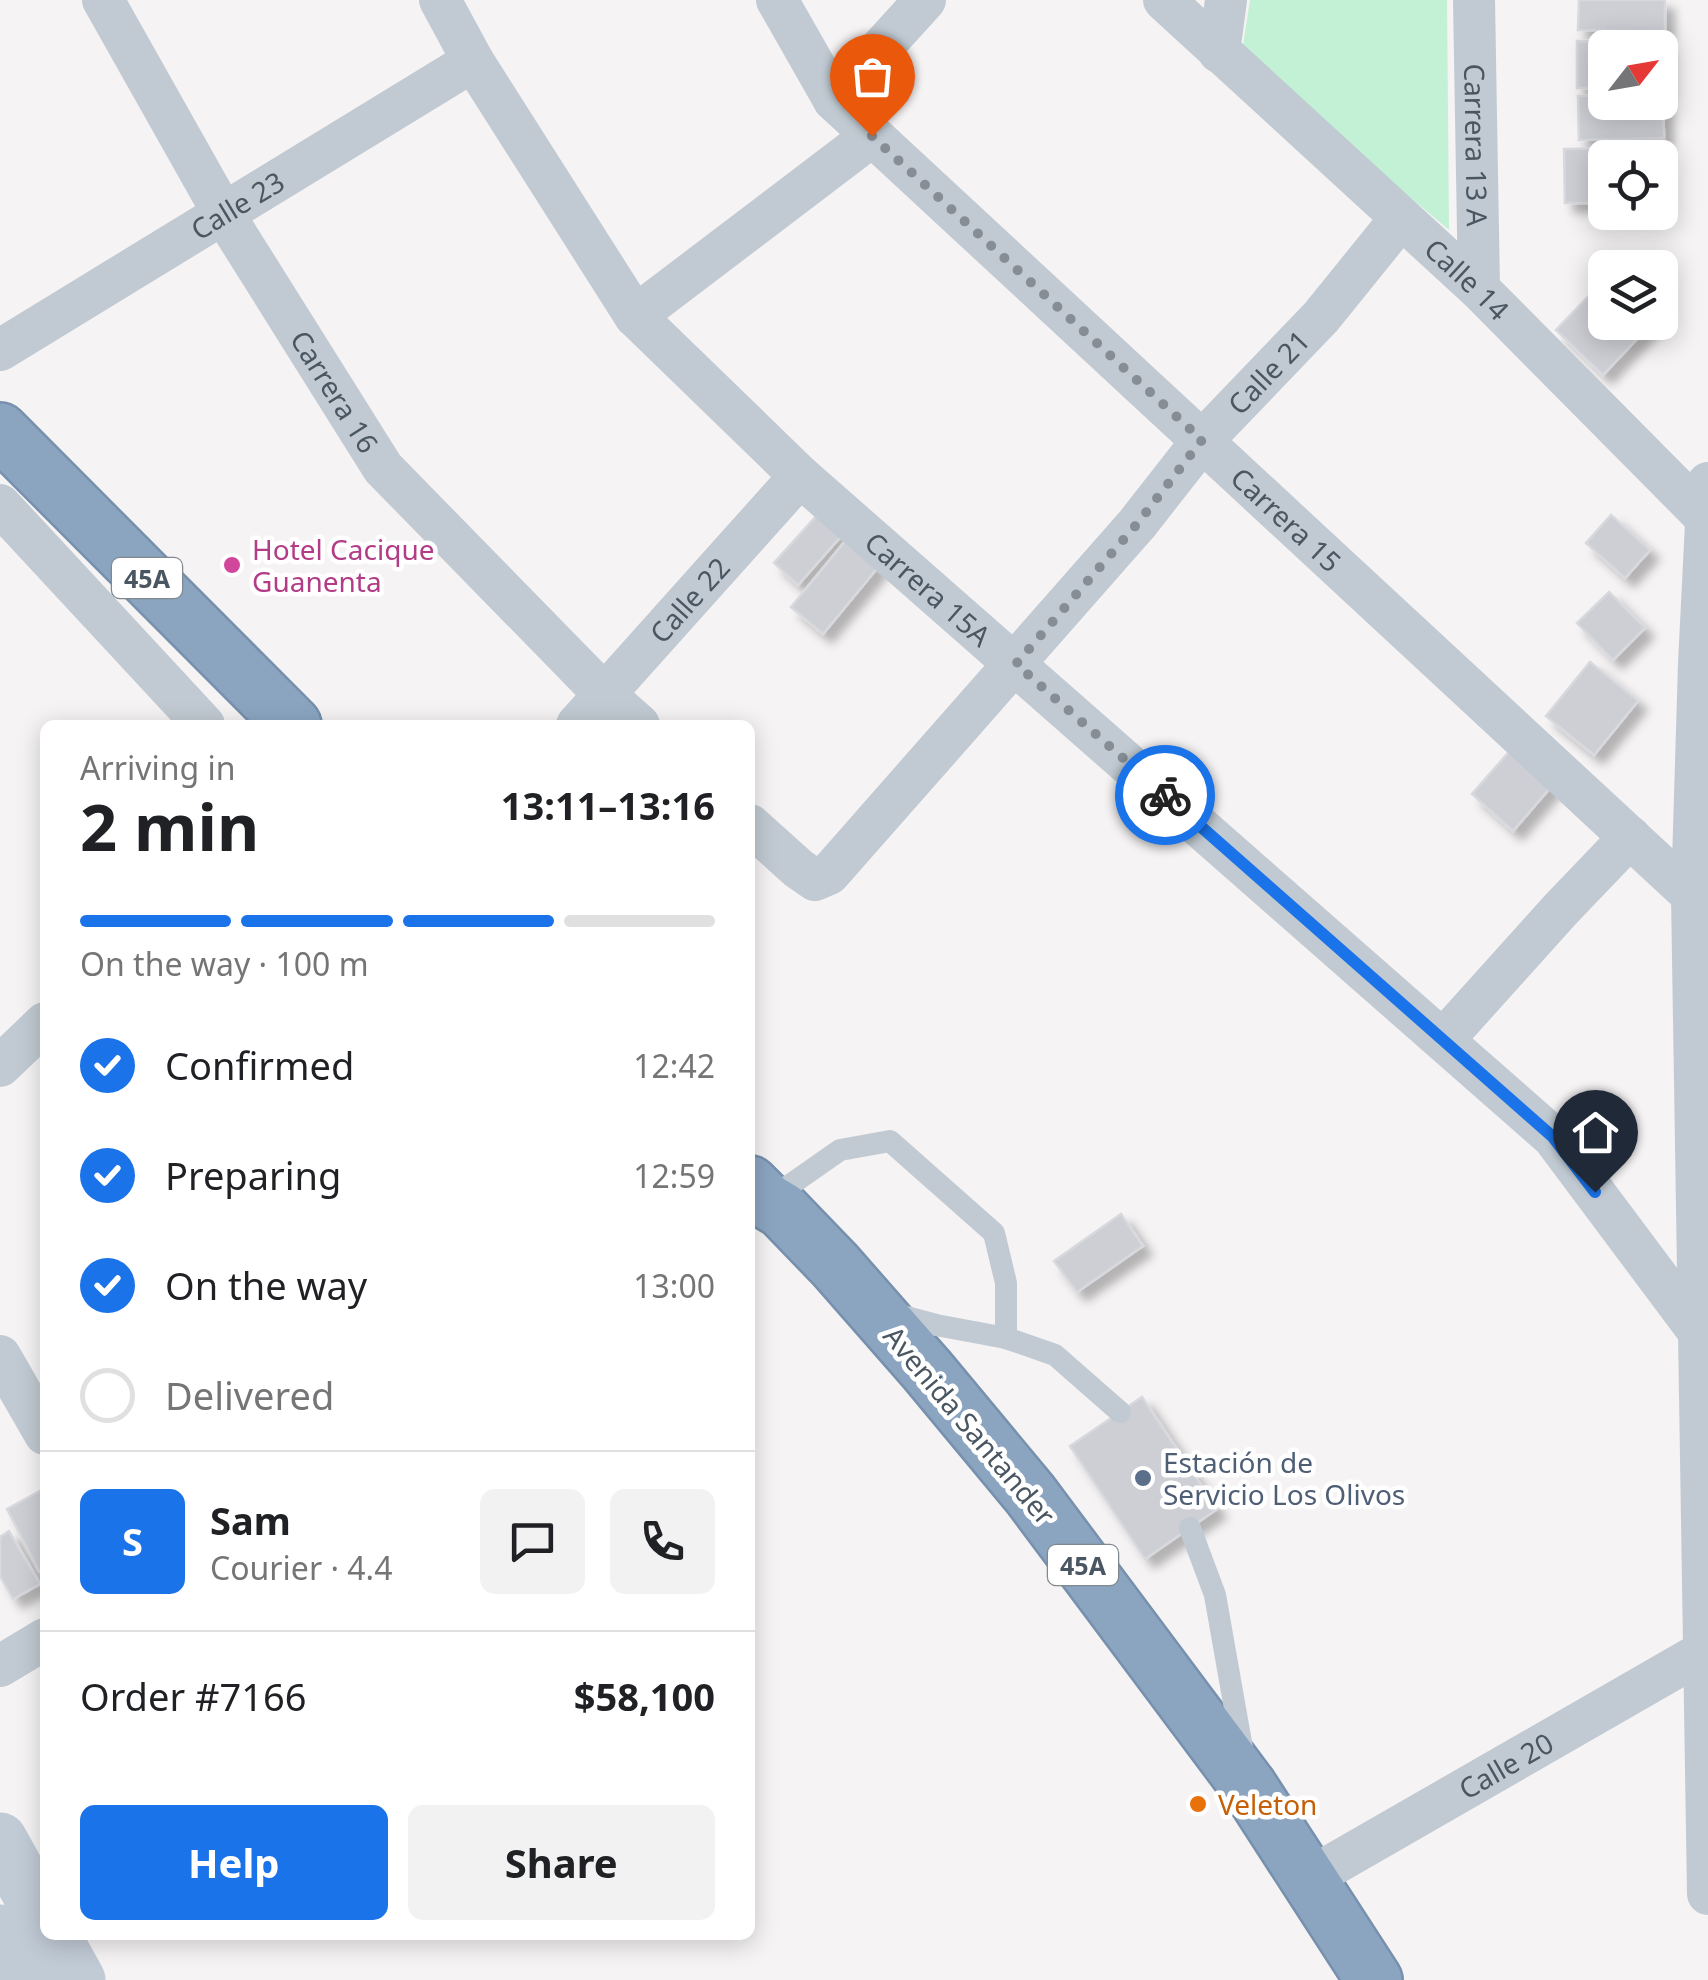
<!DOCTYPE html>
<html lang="en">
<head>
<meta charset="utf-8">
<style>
  body { margin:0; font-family:"Noto Sans",sans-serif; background:#f2f2f2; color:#202124; height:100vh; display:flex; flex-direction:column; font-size:38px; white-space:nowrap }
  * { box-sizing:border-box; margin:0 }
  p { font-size:32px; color:#757577 }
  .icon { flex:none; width:55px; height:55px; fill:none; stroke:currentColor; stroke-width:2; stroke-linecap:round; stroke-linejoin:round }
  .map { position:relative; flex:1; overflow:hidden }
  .side { position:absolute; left:40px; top:720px; width:715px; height:1220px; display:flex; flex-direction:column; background:#fff; border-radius:15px; box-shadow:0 5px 25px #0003 }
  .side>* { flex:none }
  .needle { width:65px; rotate:59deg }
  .fabs { position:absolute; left:1588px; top:30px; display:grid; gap:20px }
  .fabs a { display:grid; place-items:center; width:90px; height:90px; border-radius:15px; background:#fff; box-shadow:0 5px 25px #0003; font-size:50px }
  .pin { position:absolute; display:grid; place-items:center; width:85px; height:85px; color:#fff; margin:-102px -42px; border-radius:50% 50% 50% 0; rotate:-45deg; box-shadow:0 0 10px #0007 }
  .pin .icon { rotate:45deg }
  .courier { position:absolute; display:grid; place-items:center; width:100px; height:100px; margin:-50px; border:8px solid #1a73e8; border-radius:50%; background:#fff; color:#222; box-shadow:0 2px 12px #0007 }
  .headline em { font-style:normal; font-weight:700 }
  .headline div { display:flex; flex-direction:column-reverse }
  .headline { display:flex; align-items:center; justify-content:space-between; height:170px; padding:0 40px }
  h1 { font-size:65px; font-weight:700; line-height:75px }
  .bar { display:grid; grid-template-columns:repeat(4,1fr); gap:15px 10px; align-content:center; height:120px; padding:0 40px }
  .bar i { height:12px; border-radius:8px; background:#e0e0e0 }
  .bar .active { background:#1a73e8 }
  .bar p { grid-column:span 4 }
  .line { display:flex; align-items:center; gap:25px; padding:0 40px; border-top:2px solid #e0e0e0 }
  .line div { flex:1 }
  .round { display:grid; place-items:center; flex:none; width:105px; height:105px; border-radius:15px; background:#f2f2f2 }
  ol { padding:0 40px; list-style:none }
  li { display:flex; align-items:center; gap:30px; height:110px }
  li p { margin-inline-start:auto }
  li .icon { padding:10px; border-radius:50%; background:#1a73e8; color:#fff; stroke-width:4 }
  li:last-child { color:#757577 }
  li i { width:55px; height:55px; border:5px solid #e0e0e0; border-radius:50% }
  .primary-button { display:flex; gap:20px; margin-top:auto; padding:20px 40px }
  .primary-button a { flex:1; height:115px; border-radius:15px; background:#1a73e8; color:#fff; font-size:40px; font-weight:700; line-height:115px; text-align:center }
  .primary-button a+a { background:#f2f2f2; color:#202124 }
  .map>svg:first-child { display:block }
</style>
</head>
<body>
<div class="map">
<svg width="1708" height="1980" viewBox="0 0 1708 1980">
  <defs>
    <filter id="shadow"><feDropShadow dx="9" dy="9" stdDeviation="5" flood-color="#0004"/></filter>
  </defs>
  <rect width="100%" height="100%" fill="#f5f3f3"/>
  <path fill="#c3f1d5" d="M1250 0H1447L1449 230 1355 151 1243 45Z"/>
  <g fill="#cdcfd5" stroke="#d7d9de" stroke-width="2.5" filter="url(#shadow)">
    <path d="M1579 0H1665V32L1578 30Z"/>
    <path d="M1577 41 1664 42V89H1660V48H1605V88H1577Z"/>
    <path d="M1660 94H1663L1664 138 1579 140 1578 96 1605 95V102H1660Z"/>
    <path d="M1659 148V158H1605V203H1565L1564 149Z"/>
    <path d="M1605 279V322H1653L1603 375 1556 330Z"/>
    <path d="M818 514 842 535 798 585 774 563Z"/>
    <path d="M1611 515 1650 550 1625 578 1586 543Z"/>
    <path d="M847 539 879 566 823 634 791 607Z"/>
    <path d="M1609 592 1645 628 1613 660 1577 623Z"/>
    <path d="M1590 662 1638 701 1594 755 1546 716Z"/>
    <path d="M1515 745 1556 781 1513 831 1472 794Z"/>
    <path d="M1121 1214 1143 1246 1077 1292 1054 1261Z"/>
    <path d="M1142 1397 1217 1509 1145 1559 1070 1446Z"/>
    <path d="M42 1490 45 1495V1568L39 1571 7 1509Z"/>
    <path d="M9 1531 40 1584 13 1599 0 1576V1537Z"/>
  </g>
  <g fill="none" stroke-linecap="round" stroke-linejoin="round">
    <g stroke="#7690ad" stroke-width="60">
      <g id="highway">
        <path d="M0 431 293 725"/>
        <path d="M750 1184 767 1201 782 1210 835 1265 927 1370 1030 1494 1249 1787 1374 1980"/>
      </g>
    </g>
    <g stroke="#c1cad2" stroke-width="22">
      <path d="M770 1199 840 1150 890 1141 994 1233 1006 1283V1338"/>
      <path d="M891 1313 936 1325 1006 1338 1055 1355 1120 1412"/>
      <path d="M1190 1528 1215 1595 1243 1754"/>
    </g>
    <g stroke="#c1cad2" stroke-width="42">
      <path id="s1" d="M103 0 223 213 383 468 604 694 639 725"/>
      <path id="s2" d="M440 0 473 61 635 316 800 476 1553 1137 1698 1331"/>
      <path id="s3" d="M777 0 834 100 1692 895"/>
      <path id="s4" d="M1164 0 1479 289 1707 519"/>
      <path id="s5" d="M1474 0 1479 289"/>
      <path d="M1219 52 1226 0"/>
      <path d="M834 100 925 0"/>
      <path d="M635 316 872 136"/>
      <path id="s6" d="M0 350 473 61"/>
      <path d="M1708 483 1699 664 1692 895 1708 1894"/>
      <path d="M0 505 204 725"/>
      <path id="s7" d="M577 725 800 476"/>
      <path id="s8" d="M750 825 799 869 815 880 829 874 1137 524 1202 441 1321 317 1401 218"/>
      <path d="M1444 1039 1561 909 1630 837"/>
      <path d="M0 1066 45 1023"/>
      <path d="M0 1356 45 1434"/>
      <path d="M0 1666 45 1639"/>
      <path id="s9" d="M1308 1879 1703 1652"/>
    </g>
    <g stroke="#c1cbd6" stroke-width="55">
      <path d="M0 1840 45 1921"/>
      <path d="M0 1932 26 1980"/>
      <path d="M53 1935 78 1980"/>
    </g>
    <use href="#highway" stroke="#8ba5c1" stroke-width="55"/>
  </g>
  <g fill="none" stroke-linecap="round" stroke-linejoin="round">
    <path stroke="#868d94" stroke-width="10" stroke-dasharray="0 18" d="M872 136 1202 440 1137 524 1016 664 1165 795"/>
    <path stroke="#1a73e8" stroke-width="12" d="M1165 795 1553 1137 1595 1192"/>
  </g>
  <circle fill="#d1479c" stroke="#fff" stroke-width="4" cx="232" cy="565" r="10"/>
  <circle fill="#5c6f8a" stroke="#fff" stroke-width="4" cx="1143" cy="1478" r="10"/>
  <circle fill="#e8710a" stroke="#fff" stroke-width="4" cx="1198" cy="1804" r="10"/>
  <g text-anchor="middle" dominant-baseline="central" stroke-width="9" stroke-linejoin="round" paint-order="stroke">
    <g fill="#fff" stroke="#808990" stroke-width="2.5">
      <rect x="112" y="558" width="70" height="40" rx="8"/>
      <rect x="1048" y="1545" width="70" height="40" rx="8"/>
    </g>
    <g font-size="25" font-weight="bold" fill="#4a5661">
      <text x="147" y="578">45A</text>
      <text x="1083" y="1565">45A</text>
    </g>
    <g font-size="28" fill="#4a5661" stroke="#fff">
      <text stroke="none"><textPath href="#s5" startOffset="145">Carrera 13 A</textPath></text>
      <text stroke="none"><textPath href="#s6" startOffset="278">Calle 23</textPath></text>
      <text stroke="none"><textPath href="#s4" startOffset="412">Calle 14</textPath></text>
      <text stroke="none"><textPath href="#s8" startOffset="768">Calle 21</textPath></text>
      <text stroke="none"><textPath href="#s1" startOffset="455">Carrera 16</textPath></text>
      <text stroke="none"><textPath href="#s3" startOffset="732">Carrera 15</textPath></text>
      <text stroke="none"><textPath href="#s2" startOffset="772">Carrera 15A</textPath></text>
      <text stroke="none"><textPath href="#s7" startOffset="168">Calle 22</textPath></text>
      <text transform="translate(970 1425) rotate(50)">Avenida Santander</text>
      <text stroke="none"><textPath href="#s9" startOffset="228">Calle 20</textPath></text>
    </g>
    <g font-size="28" fill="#b23c85" stroke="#fff" text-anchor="start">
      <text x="252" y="549">Hotel Cacique<tspan x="252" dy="32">Guanenta</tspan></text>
    </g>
    <g font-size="28" fill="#4e5e75" stroke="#fff" text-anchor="start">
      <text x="1163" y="1462">Estación de<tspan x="1163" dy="32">Servicio Los Olivos</tspan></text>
    </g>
    <g font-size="28" fill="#c56008" stroke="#fff" text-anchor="start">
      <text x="1218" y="1804">Veleton</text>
    </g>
  </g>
</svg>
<div class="fabs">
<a><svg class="needle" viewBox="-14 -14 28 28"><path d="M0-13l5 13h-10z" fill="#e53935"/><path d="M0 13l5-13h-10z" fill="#757577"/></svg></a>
<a><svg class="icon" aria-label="locate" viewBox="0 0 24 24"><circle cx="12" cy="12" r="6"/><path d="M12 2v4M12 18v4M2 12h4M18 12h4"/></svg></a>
<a><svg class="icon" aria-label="layers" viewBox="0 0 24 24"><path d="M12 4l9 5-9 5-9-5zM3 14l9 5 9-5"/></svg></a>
</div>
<div class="pin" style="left:872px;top:136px;background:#ea580c"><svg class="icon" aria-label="bag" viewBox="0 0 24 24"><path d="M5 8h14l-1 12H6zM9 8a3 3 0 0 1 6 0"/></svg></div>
<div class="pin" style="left:1595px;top:1192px;background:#1f2937"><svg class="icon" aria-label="home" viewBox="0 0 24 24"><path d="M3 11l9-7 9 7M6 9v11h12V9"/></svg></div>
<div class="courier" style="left:1165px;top:795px"><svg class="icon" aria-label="bike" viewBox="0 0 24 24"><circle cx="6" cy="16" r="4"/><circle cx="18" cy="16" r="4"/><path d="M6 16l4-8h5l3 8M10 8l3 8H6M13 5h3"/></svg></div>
<section class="side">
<div class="headline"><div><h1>2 min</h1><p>Arriving in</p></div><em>13:11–13:16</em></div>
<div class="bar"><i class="active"></i><i class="active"></i><i class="active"></i><i></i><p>On the way · 100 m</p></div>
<ol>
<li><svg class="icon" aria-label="check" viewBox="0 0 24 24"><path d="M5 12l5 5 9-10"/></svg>Confirmed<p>12:42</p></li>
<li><svg class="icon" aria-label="check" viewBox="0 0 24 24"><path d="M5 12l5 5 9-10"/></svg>Preparing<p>12:59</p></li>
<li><svg class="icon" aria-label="check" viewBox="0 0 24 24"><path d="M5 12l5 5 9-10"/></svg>On the way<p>13:00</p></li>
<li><i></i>Delivered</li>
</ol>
<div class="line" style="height:180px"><b class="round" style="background:#1a73e8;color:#fff">S</b><div><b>Sam</b><p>Courier · 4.4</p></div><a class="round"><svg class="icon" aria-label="chat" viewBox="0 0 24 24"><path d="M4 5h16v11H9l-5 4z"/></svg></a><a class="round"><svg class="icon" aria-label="phone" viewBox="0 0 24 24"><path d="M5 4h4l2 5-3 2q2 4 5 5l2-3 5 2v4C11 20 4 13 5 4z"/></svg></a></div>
<div class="line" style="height:130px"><div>Order #7166</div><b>$58,100</b></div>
<div class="primary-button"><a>Help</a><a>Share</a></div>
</section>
</div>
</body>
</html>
